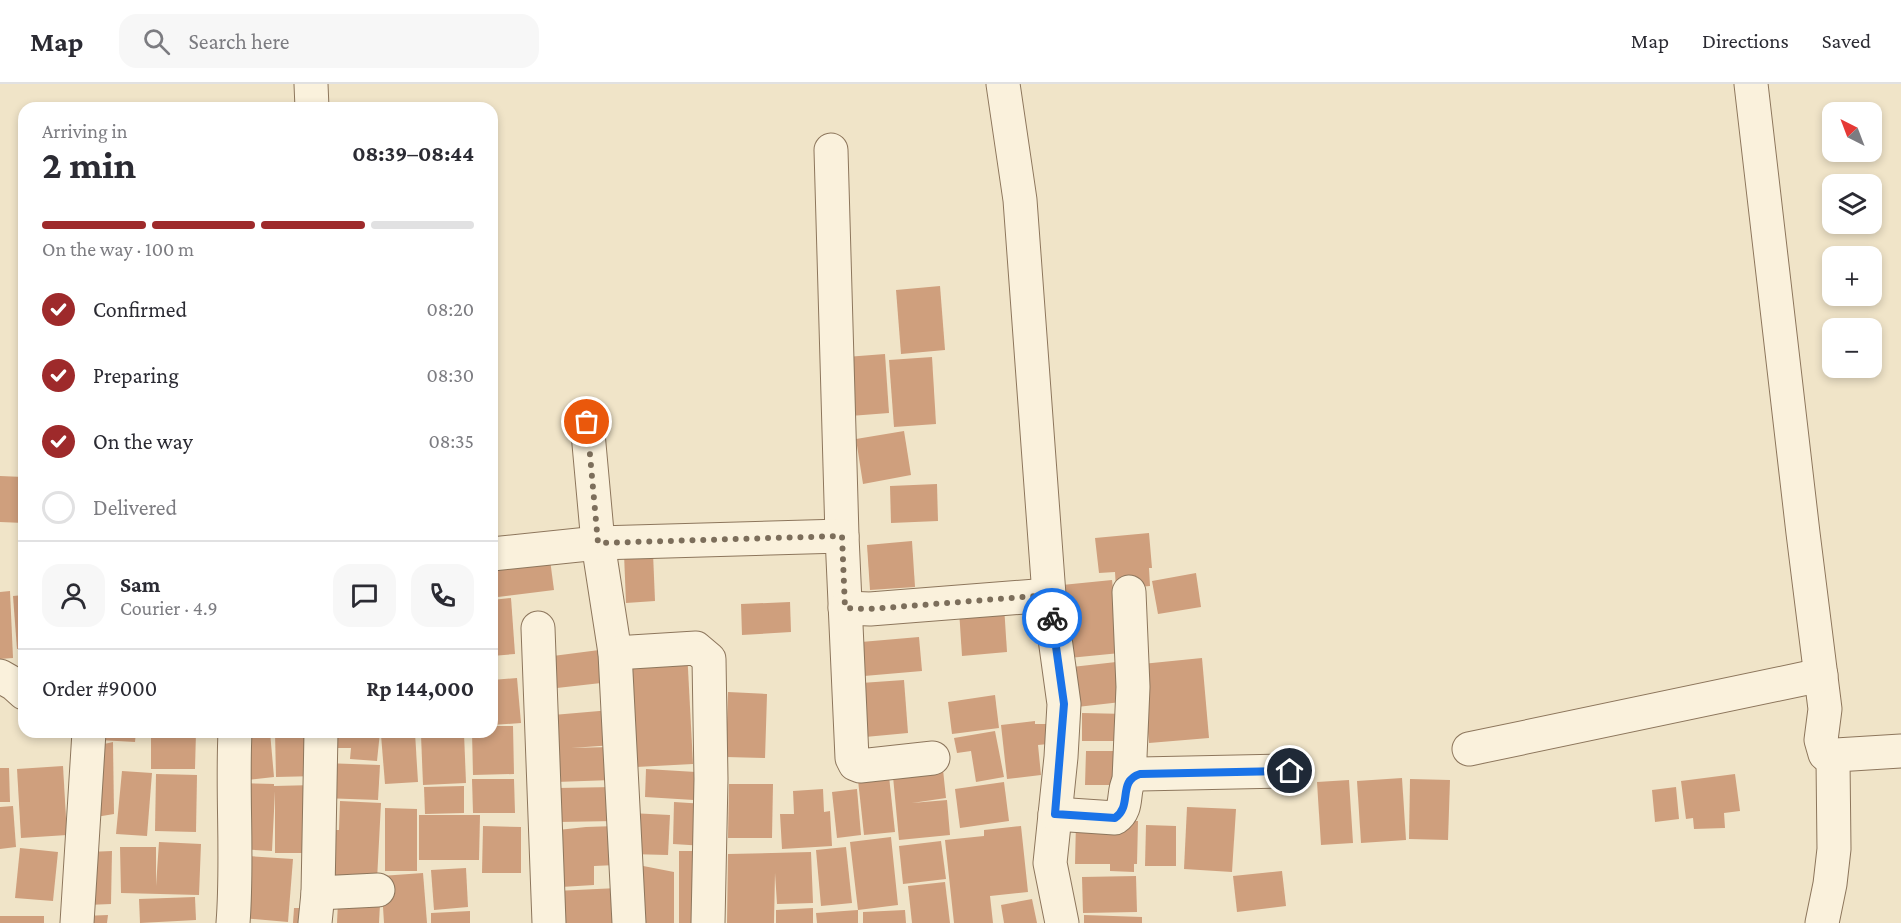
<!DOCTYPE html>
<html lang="en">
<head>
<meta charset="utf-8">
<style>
  body { margin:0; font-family:"Crimson Pro",serif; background:#f7f7f7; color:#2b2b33; height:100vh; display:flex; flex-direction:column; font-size:22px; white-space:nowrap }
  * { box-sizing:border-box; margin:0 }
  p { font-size:20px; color:#7c7c81 }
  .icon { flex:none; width:33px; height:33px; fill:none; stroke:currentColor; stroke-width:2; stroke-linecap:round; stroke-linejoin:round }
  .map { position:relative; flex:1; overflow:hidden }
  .drawer { position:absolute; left:18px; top:18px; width:480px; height:636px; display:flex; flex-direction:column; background:#fff; border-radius:18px; box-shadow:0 3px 9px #0003 }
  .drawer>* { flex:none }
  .needle { width:39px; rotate:318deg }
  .controls { position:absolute; left:1822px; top:18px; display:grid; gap:12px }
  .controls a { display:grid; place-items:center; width:60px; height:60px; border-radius:12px; background:#fff; box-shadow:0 3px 9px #0003; font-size:30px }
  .pin { position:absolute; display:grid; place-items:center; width:51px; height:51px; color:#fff; margin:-26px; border:3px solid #fff; border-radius:50%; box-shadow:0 2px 6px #0007 }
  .courier { position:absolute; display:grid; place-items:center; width:60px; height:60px; margin:-30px; border:4px solid #1a73e8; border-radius:50%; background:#fff; color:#222; box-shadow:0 2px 8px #0007 }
  .overview em { font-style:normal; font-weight:700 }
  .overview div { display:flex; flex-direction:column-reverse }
  .overview { display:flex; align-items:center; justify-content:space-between; height:102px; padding:0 24px }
  h1 { font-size:39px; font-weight:700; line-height:45px }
  .bar { display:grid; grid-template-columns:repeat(4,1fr); gap:9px 6px; align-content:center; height:72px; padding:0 24px }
  .bar i { height:8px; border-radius:4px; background:#e1e1e2 }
  .bar .on { background:#9e2a2b }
  .bar p { grid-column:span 4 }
  .line { display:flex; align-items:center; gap:15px; padding:0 24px; border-top:2px solid #e1e1e2 }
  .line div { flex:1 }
  .round { display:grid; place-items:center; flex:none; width:63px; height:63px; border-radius:18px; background:#f7f7f7 }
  ol { padding:0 24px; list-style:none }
  li { display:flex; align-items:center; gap:18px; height:66px }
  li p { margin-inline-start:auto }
  li .icon { padding:6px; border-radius:50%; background:#9e2a2b; color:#fff; stroke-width:4 }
  li:last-child { color:#7c7c81 }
  li i { width:33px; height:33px; border:3px solid #e1e1e2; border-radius:50% }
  header { display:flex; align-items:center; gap:36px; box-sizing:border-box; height:84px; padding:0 30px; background:#fff; border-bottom:2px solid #e1e1e2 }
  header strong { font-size:28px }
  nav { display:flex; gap:33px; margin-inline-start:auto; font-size:21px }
  .search { width:420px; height:54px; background:#f7f7f7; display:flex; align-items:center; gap:15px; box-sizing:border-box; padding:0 21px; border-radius:18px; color:#7c7c81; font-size:22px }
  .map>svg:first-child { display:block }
</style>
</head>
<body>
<header>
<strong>Map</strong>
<div class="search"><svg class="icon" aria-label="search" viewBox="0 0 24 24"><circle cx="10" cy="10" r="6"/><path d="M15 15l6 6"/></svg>Search here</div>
<nav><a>Map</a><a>Directions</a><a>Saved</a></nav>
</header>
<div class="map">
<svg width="1901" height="839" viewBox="0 0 1901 839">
  <rect width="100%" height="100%" fill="#f0e4c8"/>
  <g fill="#cf9f7d">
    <path d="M940 202 945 266 901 270 896 206Z"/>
    <path d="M885 270 889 329 850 332 846 273Z"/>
    <path d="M932 273 936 340 894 343 889 276Z"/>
    <rect x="18" y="327" width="6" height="62"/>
    <path d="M904 347 911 391 863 400 856 355Z"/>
    <path d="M0 392 24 393V439L0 438Z"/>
    <path d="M937 400 938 437 891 439 890 402Z"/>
    <path d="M20 442H24V494H18Z"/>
    <path d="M1149 449 1152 484H1149L1150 502 1116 505 1115 488 1099 489 1095 454Z"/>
    <path d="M912 457 915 503 870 506 867 461Z"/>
    <path d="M549 468 554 506 498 513 494 474Z"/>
    <path d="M653 469 655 517 626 519 624 470Z"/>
    <path d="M1196 489 1201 523 1158 530 1152 497Z"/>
    <path d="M1112 496 1120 569 1069 574 1062 501Z"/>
    <path d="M10 507 13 574 0 575V508Z"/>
    <path d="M24 511V565H17L13 512Z"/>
    <path d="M511 514 515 570 492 572V516Z"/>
    <path d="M790 518 791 548 742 551 741 520Z"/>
    <path d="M1004 522 1007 568 962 572 959 526Z"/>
    <path d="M919 553 922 587 864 592 861 558Z"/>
    <path d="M607 565 610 598 548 605 545 573Z"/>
    <path d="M687 566 693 680 636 683 630 569Z"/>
    <path d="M1202 574 1209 654 1149 659 1142 580Z"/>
    <path d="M1125 577 1130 617 1077 623 1072 583Z"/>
    <path d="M517 594 521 639 492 641V596Z"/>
    <path d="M904 596 908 649 865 653 861 599Z"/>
    <path d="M728 608 767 610 765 674 726 673Z"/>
    <path d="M995 611 999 644 952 650 948 618Z"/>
    <path d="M611 626 614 661 571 664 610 663 612 696 556 698 553 631Z"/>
    <path d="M1082 629 1127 630 1126 657H1082Z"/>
    <path d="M1035 637V640H1047L1048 660 1038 661 1041 691 1007 695 1001 641Z"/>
    <path d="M492 642H513L514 690 473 691 472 648H492Z"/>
    <path d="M995 647 1004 693 976 698 971 667 957 669 954 654Z"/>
    <path d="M48 648H83V652L48 653Z"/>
    <path d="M99 648H136L135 658 99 656Z"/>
    <path d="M151 648H196L195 685H151Z"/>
    <path d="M238 648H270L274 693 238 697Z"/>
    <path d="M275 648H317L318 692 276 693Z"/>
    <path d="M324 648H380L377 677 350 675 351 664H323Z"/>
    <path d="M415 649 418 698 385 700 381 651Z"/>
    <path d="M464 649 466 699 423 701 421 651Z"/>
    <path d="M113 658 114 730 96 733 95 662Z"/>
    <path d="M1086 667H1123V701H1085Z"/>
    <path d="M942 676 946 714 912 719 947 716 950 751 899 756 892 682Z"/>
    <path d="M324 679 380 681 378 716 322 714Z"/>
    <path d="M63 682 67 751 21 754 17 685Z"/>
    <path d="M888 683 895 748 864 751 857 687Z"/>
    <path d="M0 684H9L10 718H0Z"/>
    <path d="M646 685 696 688 694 716 645 713Z"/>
    <path d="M122 687 152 689 147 752 116 750Z"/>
    <path d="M156 690 197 691 196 748 155 747Z"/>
    <path d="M1735 690 1740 727 1724 729 1725 744 1694 745 1693 734 1686 735 1681 697Z"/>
    <path d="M1402 694 1406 756 1361 759 1357 697Z"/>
    <path d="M472 695H514L515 729H473Z"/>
    <path d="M1410 695 1450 696 1448 756 1409 755Z"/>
    <path d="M1349 696 1353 759 1321 761 1317 698Z"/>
    <path d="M1004 698 1009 737 960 744 955 705Z"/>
    <path d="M234 699 274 700V702L315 701V769H275V707L272 767 238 765Z"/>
    <path d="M729 700H773L772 754H728Z"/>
    <path d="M464 702V729L425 730 424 703Z"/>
    <path d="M614 703 615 737 558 738 557 704Z"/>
    <path d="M1676 703 1679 735 1655 738 1652 706Z"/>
    <path d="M823 705 824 728 830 727 832 762 782 765 780 730H794L793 707Z"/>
    <path d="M857 705 861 751 837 754 832 708Z"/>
    <path d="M340 717 381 719 377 796 321 794 324 746H339Z"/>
    <path d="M674 718 705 720V762L673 760Z"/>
    <path d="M13 722 16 763 0 765V723Z"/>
    <path d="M1187 723 1236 725 1232 788 1184 785Z"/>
    <path d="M385 724 417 725V787H385Z"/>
    <path d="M630 729 670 731 668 771 629 770Z"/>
    <path d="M419 731H480L479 776H419Z"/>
    <path d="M1138 737 1137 780H1134V788L1110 787V780H1075L1076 738Z"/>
    <path d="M1146 741 1176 742V782H1145Z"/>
    <path d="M483 742 521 743V789H482Z"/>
    <path d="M616 742V781L594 782V801L561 803 558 746 586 743Z"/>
    <path d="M1021 742 1028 808 990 812 993 839H954L945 756 984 752V746Z"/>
    <path d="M891 753 898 821 858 826V839H817L816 829 858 826 850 758Z"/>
    <path d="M941 757 946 795 903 800 899 762Z"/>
    <path d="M159 758 201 760 199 811 121 809 120 763H156V802Z"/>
    <path d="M846 763 852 819 821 822 816 766Z"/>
    <path d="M20 764 58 768 53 817 15 814Z"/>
    <path d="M112 767 111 820 87 821 88 768Z"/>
    <rect x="679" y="767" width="22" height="72"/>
    <path d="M811 768 813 819 777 820 775 789 774 839H727L728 770Z"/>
    <path d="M248 772 293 775 288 838 242 834Z"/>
    <path d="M633 780 674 788V839H632Z"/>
    <path d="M466 784 468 823 434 826 431 786Z"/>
    <path d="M1282 787 1286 822 1237 828 1233 792Z"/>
    <path d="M423 789 427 839H384L381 792Z"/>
    <path d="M1136 792 1137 828 1083 829 1082 793Z"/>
    <path d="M945 798 950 839H912L908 802Z"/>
    <path d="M618 804 619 839H556L555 807Z"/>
    <path d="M195 813 196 836 140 839 139 815Z"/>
    <path d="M1032 815 1037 839H1004L1001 821Z"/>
    <path d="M338 818 380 820 379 839H337Z"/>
    <path d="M294 824H311L310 839H293Z"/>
    <path d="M813 824V839H776V826Z"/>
    <path d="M905 826 906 839H863V828Z"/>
    <path d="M470 827V839H431V829Z"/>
    <path d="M108 831 107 839H83V832Z"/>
    <path d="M1084 831 1142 833V839H1084Z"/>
    <rect x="0" y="832" width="44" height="7"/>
  </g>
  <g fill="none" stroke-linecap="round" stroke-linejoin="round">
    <g stroke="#8d765c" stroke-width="35">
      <g id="minor">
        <path d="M311 0 312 24"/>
        <path d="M1003 0 1020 116 1049 511"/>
        <path d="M1751 0 1803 449 1825 625 1821 656 1825 670 1833 676"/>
        <path d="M831 66 842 452 852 674 855 680 860 682 933 674"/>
        <path d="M587 338 598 459 615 569 629 839"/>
        <path d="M492 470 598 459 842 452"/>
        <path d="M1129 508 1133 603 1129 696"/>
        <path d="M845 524 870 525 1049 511 1064 620 1061 673 1050 779 1062 839"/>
        <path d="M538 544 549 839"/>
        <path d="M615 569 696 564 709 575 711 695 708 839"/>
        <path d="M0 592 14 600 24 609"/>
        <path d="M1469 665 1821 591"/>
        <path d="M1055 730 1115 734C1133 722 1116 697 1140 690L1290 687"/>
        <path d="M318 809 378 806"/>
        <path d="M77 839 89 648"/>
        <path d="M233 839C238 776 232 712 235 648"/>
        <path d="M315 839 318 809 321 648"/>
        <path d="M1822 839 1830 800 1834 765 1833 676 1836 671 1901 667"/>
      </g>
    </g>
    <use href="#minor" stroke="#faf1dc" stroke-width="33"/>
  </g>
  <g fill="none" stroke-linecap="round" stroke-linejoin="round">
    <path stroke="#7c6e5b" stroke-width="6" stroke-dasharray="0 10.8" d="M587 338 598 459 842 452 845 524 870 525 1049 511 1052 534"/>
    <path stroke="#1a73e8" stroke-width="8" d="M1052 534 1064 620 1055 730 1115 734C1133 722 1117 697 1140 690L1290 687"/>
  </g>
</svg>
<div class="controls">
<a><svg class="needle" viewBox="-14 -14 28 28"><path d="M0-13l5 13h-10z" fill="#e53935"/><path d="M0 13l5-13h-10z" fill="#7c7c81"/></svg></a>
<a><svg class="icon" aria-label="layers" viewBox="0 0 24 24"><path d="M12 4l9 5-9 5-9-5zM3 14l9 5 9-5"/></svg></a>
<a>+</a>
<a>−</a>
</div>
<div class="pin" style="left:587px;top:338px;background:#ea580c"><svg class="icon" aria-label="bag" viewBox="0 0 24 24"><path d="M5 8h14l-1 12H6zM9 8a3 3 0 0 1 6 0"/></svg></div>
<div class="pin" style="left:1290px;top:687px;background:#1f2937"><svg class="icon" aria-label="home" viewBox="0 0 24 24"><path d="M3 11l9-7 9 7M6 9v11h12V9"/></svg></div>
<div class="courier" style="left:1052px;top:534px"><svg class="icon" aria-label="bike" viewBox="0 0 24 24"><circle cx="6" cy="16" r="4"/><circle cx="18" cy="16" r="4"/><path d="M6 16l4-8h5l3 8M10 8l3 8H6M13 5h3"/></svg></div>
<section class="drawer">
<div class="overview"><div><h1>2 min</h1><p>Arriving in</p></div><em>08:39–08:44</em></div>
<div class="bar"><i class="on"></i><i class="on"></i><i class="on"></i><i></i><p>On the way · 100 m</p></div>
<ol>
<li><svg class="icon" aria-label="check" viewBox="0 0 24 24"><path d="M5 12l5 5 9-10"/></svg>Confirmed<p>08:20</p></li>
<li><svg class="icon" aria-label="check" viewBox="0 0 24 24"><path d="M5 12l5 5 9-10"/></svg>Preparing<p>08:30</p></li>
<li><svg class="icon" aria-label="check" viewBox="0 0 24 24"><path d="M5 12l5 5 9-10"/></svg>On the way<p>08:35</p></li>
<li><i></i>Delivered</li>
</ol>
<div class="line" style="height:108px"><a class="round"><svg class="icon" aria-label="person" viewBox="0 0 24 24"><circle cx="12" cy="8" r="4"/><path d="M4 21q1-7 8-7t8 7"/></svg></a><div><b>Sam</b><p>Courier · 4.9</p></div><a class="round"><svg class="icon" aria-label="chat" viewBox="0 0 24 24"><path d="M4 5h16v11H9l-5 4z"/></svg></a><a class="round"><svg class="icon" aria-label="phone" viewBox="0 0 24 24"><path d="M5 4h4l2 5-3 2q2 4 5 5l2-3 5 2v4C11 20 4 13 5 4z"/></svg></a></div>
<div class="line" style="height:78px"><div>Order #9000</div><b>Rp 144,000</b></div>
</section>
</div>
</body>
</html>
